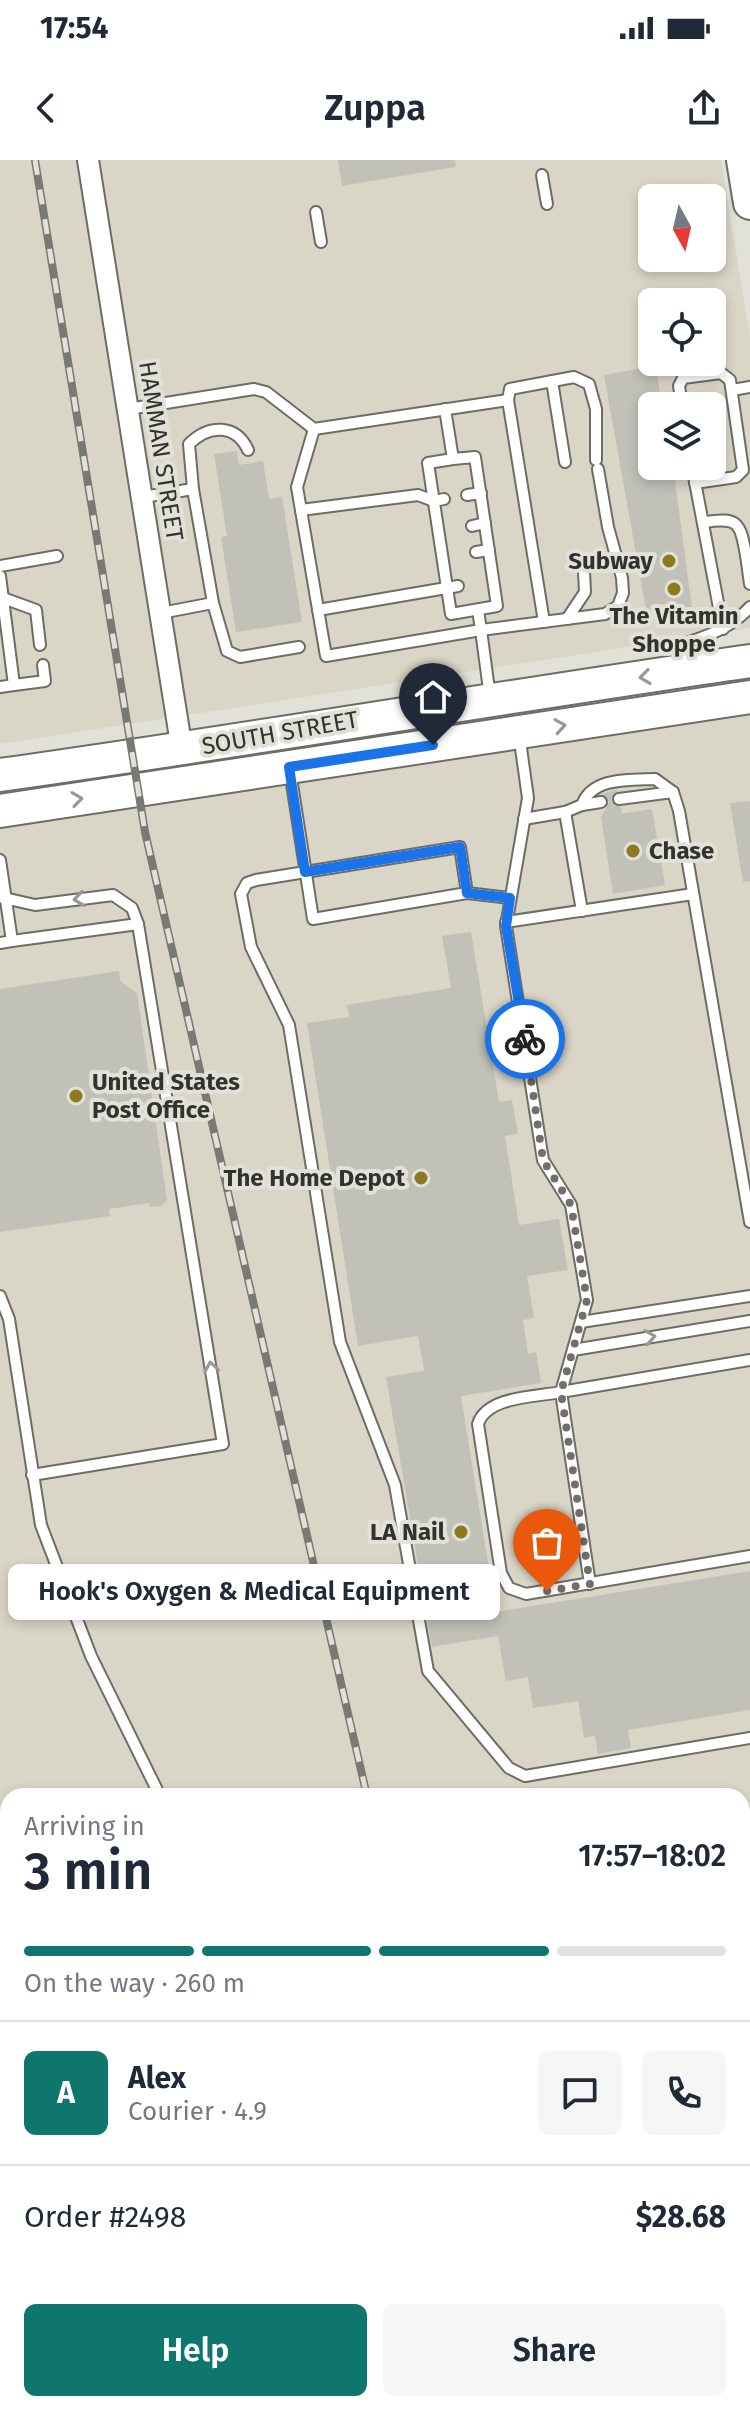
<!DOCTYPE html>
<html lang="en">
<head>
<meta charset="utf-8">
<style>
  body { margin:0; font-family:"Fira Sans",sans-serif; background:#f6f6f7; color:#1f2937; height:100vh; display:flex; flex-direction:column; font-size:30px; white-space:nowrap }
  * { box-sizing:border-box; margin:0 }
  p { font-size:26px; color:#747a83 }
  .icon { flex:none; width:44px; height:44px; fill:none; stroke:currentColor; stroke-width:2; stroke-linecap:round; stroke-linejoin:round }
  .map { position:relative; flex:1; overflow:hidden }
  .drawer { position:absolute; left:0px; top:1628px; width:750px; height:624px; display:flex; flex-direction:column; background:#fff; border-radius:24px 24px 0 0; box-shadow:0 4px 12px #0003 }
  .drawer>* { flex:none }
  .needle { width:52px; rotate:172deg }
  .controls { position:absolute; left:638px; top:24px; display:grid; gap:16px }
  .controls a { display:grid; place-items:center; width:88px; height:88px; border-radius:12px; background:#fff; box-shadow:0 4px 12px #0003; font-size:40px }
  .pin { position:absolute; display:grid; place-items:center; width:68px; height:68px; color:#fff; margin:-82px -34px; border-radius:50% 50% 50% 0; rotate:-45deg; box-shadow:0 0 8px #0007 }
  .pin .icon { rotate:45deg }
  .courier { position:absolute; display:grid; place-items:center; width:80px; height:80px; margin:-40px; border:6px solid #1a73e8; border-radius:50%; background:#fff; color:#222; box-shadow:0 2px 10px #0007 }
  .bubble { position:absolute; height:56px; border-radius:12px; background:#fff; box-shadow:0 4px 12px #0003; font-size:26px; font-weight:600; line-height:56px; text-align:center }
  .headline em { font-style:normal; font-weight:600 }
  .headline div { display:flex; flex-direction:column-reverse }
  .headline { display:flex; align-items:center; justify-content:space-between; height:136px; padding:0 24px }
  h1 { font-size:52px; font-weight:600; line-height:60px }
  .bar { display:grid; grid-template-columns:repeat(4,1fr); gap:12px 8px; align-content:center; height:96px; padding:0 24px }
  .bar i { height:10px; border-radius:6px; background:#e0e1e3 }
  .bar .active { background:#0f766e }
  .bar p { grid-column:span 4 }
  .line { display:flex; align-items:center; gap:20px; padding:0 24px; border-top:2px solid #e0e1e3 }
  .line div { flex:1 }
  .round { display:grid; place-items:center; flex:none; width:84px; height:84px; border-radius:12px; background:#f6f6f7 }
  .primary-button { display:flex; gap:16px; margin-top:auto; padding:16px 24px }
  .primary-button a { flex:1; height:92px; border-radius:12px; background:#0f766e; color:#fff; font-size:32px; font-weight:600; line-height:92px; text-align:center }
  .primary-button a+a { background:#f6f6f7; color:#1f2937 }
  .status { display:flex; justify-content:space-between; align-items:center; height:56px; padding:0 40px; background:#fff; direction:ltr }
  .status svg { height:22px; fill:currentColor }
  header { display:flex; justify-content:space-between; align-items:center; height:104px; padding:0 24px; background:#fff; font-size:36px; font-weight:600 }
  .map>svg:first-child { display:block }
</style>
</head>
<body>
<div class="status"><b>17:54</b><svg viewBox="0 0 49 12"><path d="M0 12V9h3v3zM5 12V6h3v6zM10 12V3h3v9zM15 12V0h3v12zM26 1h20v11H26zM47 4h2v5h-2z"/></svg></div>
<header><svg class="icon" aria-label="back" viewBox="0 0 24 24"><path d="M15 5l-7 7 7 7"/></svg>Zuppa<svg class="icon" aria-label="share" viewBox="0 0 24 24"><path d="M12 15V3M7 8l5-5 5 5M5 13v7h14v-7"/></svg></header>
<div class="map">
<svg width="750" height="2252" viewBox="0 0 750 2252">
  <rect width="100%" height="100%" fill="#e2e1d8"/>
  <g fill="#d9d6c7" fill-rule="evenodd">
    <path d="M0 0H721L750 178V468L0 584ZM652 38H712V98H652ZM652 142H712V202H652ZM652 246H712V306H652Z"/>
    <path d="M750 549V2252H0V660ZM8 1636H742V2244H8Z"/>
  </g>
  <g fill="#c2c1b8">
    <path d="M338 0H455L456 7 342 26Z"/>
    <path d="M656 206 662 246H652V306H673L692 448 647 455 604 215Z"/>
    <path d="M237 291 239 305 263 301 269 339 282 337 302 462 236 472 221 377 227 376 214 294Z"/>
    <path d="M618 629 611 641 621 647 622 654 652 649 665 725 613 734 601 657 609 642 602 634Z"/>
    <path d="M750 641V721L743 722 730 643Z"/>
    <path d="M471 772 499 942 512 940 518 974 505 976 519 1065 559 1059 568 1110 527 1116 534 1158 523 1160 528 1194 536 1192 541 1223 461 1236 496 1452 750 1411V1550L628 1570 631 1588 598 1594 595 1576 584 1578 578 1541 533 1548 528 1517 506 1521 498 1476 432 1487 386 1217 424 1211 418 1176 358 1186 307 863 349 857 347 845 451 828 442 776Z"/>
    <path d="M119 811 120 821 137 833 167 1040 161 1046 150 1047 149 1043 109 1049 110 1056 0 1072V829Z"/>
  </g>
  <g fill="none" stroke-linecap="round" stroke-linejoin="round">
    <g stroke="#6e6d65" stroke-width="14">
      <g id="service">
        <path d="M542 15 547 44"/>
        <path d="M316 52 321 82"/>
        <path d="M552 221 565 302"/>
        <path d="M732 230 750 227"/>
        <path d="M682 246 679 226 683 218 721 213 730 220 743 310 736 317 695 323"/>
        <path d="M128 249 254 229 266 232 314 269 508 240"/>
        <path d="M445 249 453 299 428 303 451 454 497 446 475 297 453 299"/>
        <path d="M314 269 297 327 326 496 481 470 478 450"/>
        <path d="M692 306 723 469"/>
        <path d="M193 329 189 284C209 264 236 264 248 290"/>
        <path d="M467 335 481 333"/>
        <path d="M143 337 193 329 213 443 161 453"/>
        <path d="M301 350 418 335 434 341 444 339"/>
        <path d="M705 362C739 357 740 363 746 395"/>
        <path d="M472 366 485 363"/>
        <path d="M476 392 489 390"/>
        <path d="M750 394 746 395 750 424"/>
        <path d="M0 406 57 396"/>
        <path d="M0 416 14 525 0 527"/>
        <path d="M3 438 36 450 40 485"/>
        <path d="M213 443 227 491 240 497 299 487"/>
        <path d="M318 450 458 426"/>
        <path d="M567 459 585 432 584 412"/>
        <path d="M544 462 508 240 510 229 574 217 589 224 596 249V300"/>
        <path d="M689 506 686 483C711 475 733 466 750 447"/>
        <path d="M14 525 45 521 43 505"/>
        <path d="M490 537 481 470 605 454 618 446 623 433 622 418 608 367 598 309"/>
        <path d="M519 574 528 638 506 766 543 1000 571 1045 587 1140 561 1232C536 1237 487 1236 478 1264L501 1413 509 1428 526 1434 750 1396"/>
        <path d="M290 611 313 759 467 733"/>
        <path d="M619 639 673 632"/>
        <path d="M582 645 601 642"/>
        <path d="M565 652 582 751"/>
        <path d="M524 659 565 652 582 645C592 617 629 620 655 619L673 632 679 651 750 1062"/>
        <path d="M0 700 12 781 0 783"/>
        <path d="M0 737 35 745 113 735 132 748 138 764"/>
        <path d="M510 738 467 733 460 687 256 720 247 723 241 734 251 787 289 865 340 1182 395 1325 428 1511 509 1608 525 1616 750 1578"/>
        <path d="M506 762 693 734"/>
        <path d="M12 781 138 764 223 1284 32 1315"/>
        <path d="M0 1136 9 1159 41 1365 91 1496 160 1636"/>
        <path d="M581 1162 750 1136"/>
        <path d="M573 1190 750 1161"/>
        <path d="M590 1424 561 1232 750 1200"/>
        <path d="M742 1873 750 1872"/>
        <path d="M742 2075 750 2074"/>
        <path d="M89 2244 91 2252"/>
        <path d="M620 2244 621 2252"/>
      </g>
    </g>
    <g stroke="#6e6d65" stroke-width="24">
      <g id="minor">
        <path d="M88 0 182 590"/>
        <path d="M0 1869 8 1867"/>
        <path d="M125 2252 166 2244"/>
      </g>
    </g>
    <g stroke="#6e6d65" stroke-width="36">
      <g id="primary">
        <path d="M743 0 750 43"/>
        <path d="M0 615C250 580 500 537 750 501"/>
        <path d="M0 651 750 537"/>
      </g>
    </g>
    <use href="#service" stroke="#fff" stroke-width="10"/>
    <use href="#minor" stroke="#fff" stroke-width="20"/>
    <use href="#primary" stroke="#fff" stroke-width="32"/>
    <g stroke="#797973" stroke-width="8">
      <g id="rail">
        <path d="M35 0 145 672 367 1636"/>
        <path d="M742 1679 750 1666"/>
        <path d="M482 2252 483 2244"/>
      </g>
    </g>
    <use href="#rail" stroke="#e2e1d8" stroke-width="5" stroke-dasharray="15" stroke-linecap="butt"/>
  </g>
  <defs><path id="oneway-chevron" d="M-2-3.5L2.5 0L-2 3.5" fill="none" stroke-width="1.6" stroke-linecap="round" stroke-linejoin="round" transform="scale(2)"/></defs>
  <g stroke="#989896">
    <use href="#oneway-chevron" transform="translate(645 517) rotate(172)"/>
    <use href="#oneway-chevron" transform="translate(560 566) rotate(-9)"/>
    <use href="#oneway-chevron" transform="translate(77 639) rotate(-8)"/>
    <use href="#oneway-chevron" transform="translate(79 739) rotate(172)"/>
    <use href="#oneway-chevron" transform="translate(650 1177) rotate(-9)"/>
    <use href="#oneway-chevron" transform="translate(211 1207) rotate(-99)"/>
  </g>
  <g fill="none" stroke-linecap="round" stroke-linejoin="round">
    <path stroke="#706f6a" stroke-width="8" stroke-dasharray="0 14.4" d="M525 879 543 1000 571 1045 587 1140 561 1232 590 1424 547 1431"/>
    <path stroke="#1a73e8" stroke-width="10" d="M433 585 289 607 305 712 460 687 467 733 510 738 506 766 525 879"/>
  </g>
  <g fill="#8b7a1f" stroke="#e2e1d8" stroke-width="3">
    <circle cx="669" cy="401" r="8"/>
    <circle cx="674" cy="429" r="8"/>
    <circle cx="633" cy="691" r="8"/>
    <circle cx="76" cy="936" r="8"/>
    <circle cx="421" cy="1018" r="8"/>
    <circle cx="461" cy="1372" r="8"/>
  </g>
  <g text-anchor="middle" dominant-baseline="central" stroke-width="8" stroke-linejoin="round" paint-order="stroke">
    <g font-size="24" fill="#32322e" stroke="#e2e1d8">
      <text transform="translate(161 291) rotate(81)">HAMMAN STREET</text>
      <text transform="translate(280 573) rotate(-10)">SOUTH STREET</text>
    </g>
    <g font-size="24" font-weight="bold" fill="#32322e" stroke="#e2e1d8" text-anchor="end">
      <text x="653" y="401">Subway</text>
      <text x="674" y="456" text-anchor="middle">The Vitamin<tspan x="674" dy="28">Shoppe</tspan></text>
      <text x="649" y="691" text-anchor="start">Chase</text>
      <text x="92" y="922" text-anchor="start">United States<tspan x="92" dy="28">Post Office</tspan></text>
      <text x="405" y="1018">The Home Depot</text>
      <text x="445" y="1372">LA Nail</text>
    </g>
  </g>
</svg>
<div class="controls">
<a><svg class="needle" viewBox="-14 -14 28 28"><path d="M0-13l5 13h-10z" fill="#e53935"/><path d="M0 13l5-13h-10z" fill="#747a83"/></svg></a>
<a><svg class="icon" aria-label="locate" viewBox="0 0 24 24"><circle cx="12" cy="12" r="6"/><path d="M12 2v4M12 18v4M2 12h4M18 12h4"/></svg></a>
<a><svg class="icon" aria-label="layers" viewBox="0 0 24 24"><path d="M12 4l9 5-9 5-9-5zM3 14l9 5 9-5"/></svg></a>
</div>
<div class="pin" style="left:547px;top:1431px;background:#ea580c"><svg class="icon" aria-label="bag" viewBox="0 0 24 24"><path d="M5 8h14l-1 12H6zM9 8a3 3 0 0 1 6 0"/></svg></div>
<div class="pin" style="left:433px;top:585px;background:#1f2937"><svg class="icon" aria-label="home" viewBox="0 0 24 24"><path d="M3 11l9-7 9 7M6 9v11h12V9"/></svg></div>
<div class="courier" style="left:525px;top:879px"><svg class="icon" aria-label="bike" viewBox="0 0 24 24"><circle cx="6" cy="16" r="4"/><circle cx="18" cy="16" r="4"/><path d="M6 16l4-8h5l3 8M10 8l3 8H6M13 5h3"/></svg></div>
<div class="bubble" style="left:8px;top:1404px;width:492px">Hook's Oxygen &amp; Medical Equipment</div>
<section class="drawer">
<div class="headline"><div><h1>3 min</h1><p>Arriving in</p></div><em>17:57–18:02</em></div>
<div class="bar"><i class="active"></i><i class="active"></i><i class="active"></i><i></i><p>On the way · 260 m</p></div>
<div class="line" style="height:144px"><b class="round" style="background:#0f766e;color:#fff">A</b><div><b>Alex</b><p>Courier · 4.9</p></div><a class="round"><svg class="icon" aria-label="chat" viewBox="0 0 24 24"><path d="M4 5h16v11H9l-5 4z"/></svg></a><a class="round"><svg class="icon" aria-label="phone" viewBox="0 0 24 24"><path d="M5 4h4l2 5-3 2q2 4 5 5l2-3 5 2v4C11 20 4 13 5 4z"/></svg></a></div>
<div class="line" style="height:104px"><div>Order #2498</div><b>$28.68</b></div>
<div class="primary-button"><a>Help</a><a>Share</a></div>
</section>
</div>
</body>
</html>
